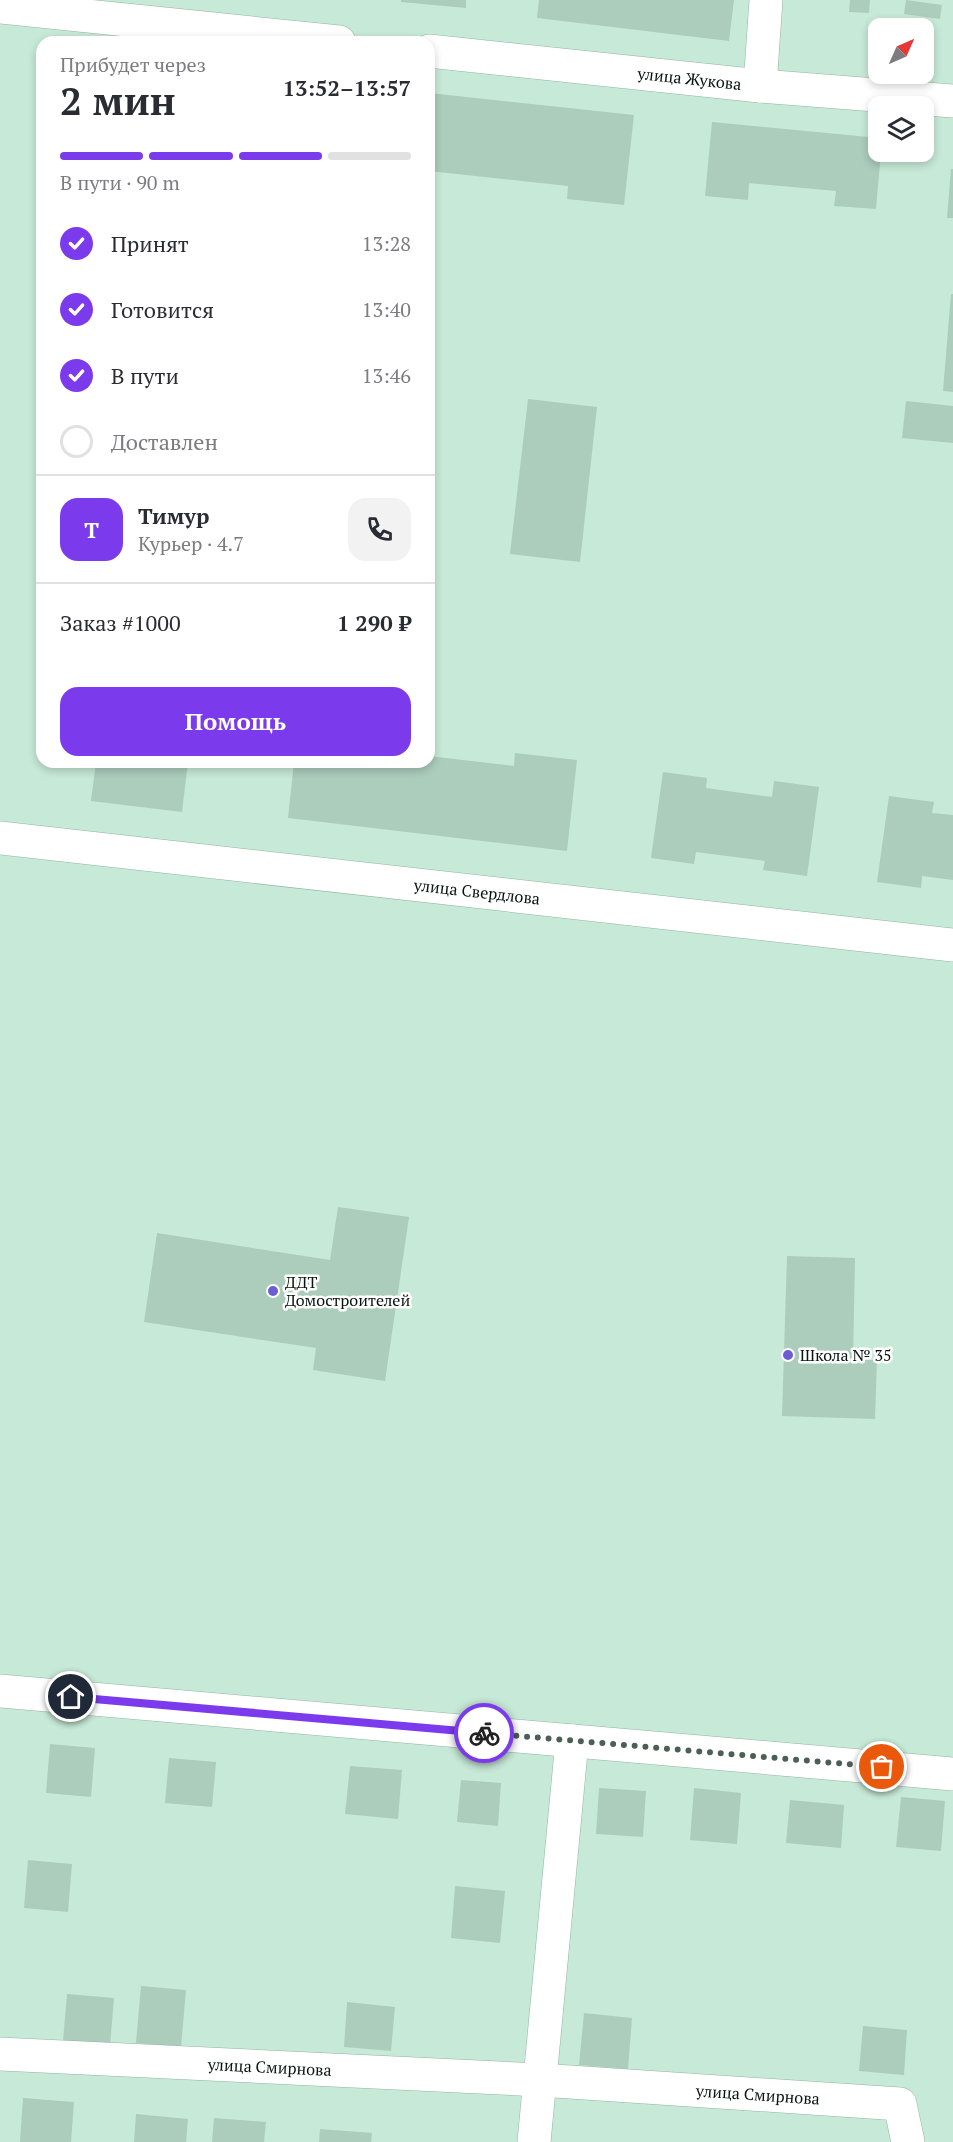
<!DOCTYPE html>
<html lang="ru">
<head>
<meta charset="utf-8">
<style>
  body { margin:0; font-family:"PT Serif",serif; background:#f2f2f3; color:#2b2b33; height:100vh; display:flex; flex-direction:column; font-size:22px; white-space:nowrap }
  * { box-sizing:border-box; margin:0 }
  p { font-size:20px; color:#7c7c81 }
  .icon { flex:none; width:33px; height:33px; fill:none; stroke:currentColor; stroke-width:2; stroke-linecap:round; stroke-linejoin:round }
  .map { position:relative; flex:1; overflow:hidden }
  .sheet { position:absolute; left:36px; top:36px; width:399px; height:732px; display:flex; flex-direction:column; background:#fff; border-radius:18px; box-shadow:0 3px 9px #0003 }
  .sheet>* { flex:none }
  .needle { width:39px; rotate:45deg }
  .tools { position:absolute; left:868px; top:18px; display:grid; gap:12px }
  .tools a { display:grid; place-items:center; width:66px; height:66px; border-radius:12px; background:#fff; box-shadow:0 3px 9px #0003; font-size:30px }
  .pin { position:absolute; display:grid; place-items:center; width:51px; height:51px; color:#fff; margin:-26px; border:3px solid #fff; border-radius:50%; box-shadow:0 2px 6px #0007 }
  .courier { position:absolute; display:grid; place-items:center; width:60px; height:60px; margin:-30px; border:4px solid #7c3aed; border-radius:50%; background:#fff; color:#222; box-shadow:0 2px 8px #0007 }
  .headline em { font-style:normal; font-weight:700 }
  .headline div { display:flex; flex-direction:column-reverse }
  .headline { display:flex; align-items:center; justify-content:space-between; height:102px; padding:0 24px }
  h1 { font-size:39px; font-weight:700; line-height:45px }
  .bar { display:grid; grid-template-columns:repeat(4,1fr); gap:9px 6px; align-content:center; height:72px; padding:0 24px }
  .bar i { height:8px; border-radius:4px; background:#e1e1e2 }
  .bar .current { background:#7c3aed }
  .bar p { grid-column:span 4 }
  .line { display:flex; align-items:center; gap:15px; padding:0 24px; border-top:2px solid #e1e1e2 }
  .line div { flex:1 }
  .round { display:grid; place-items:center; flex:none; width:63px; height:63px; border-radius:18px; background:#f2f2f3 }
  ol { padding:0 24px; list-style:none }
  li { display:flex; align-items:center; gap:18px; height:66px }
  li p { margin-inline-start:auto }
  li .icon { padding:6px; border-radius:50%; background:#7c3aed; color:#fff; stroke-width:4 }
  li:last-child { color:#7c7c81 }
  li i { width:33px; height:33px; border:3px solid #e1e1e2; border-radius:50% }
  .primary-button { display:flex; gap:12px; margin-top:auto; padding:12px 24px }
  .primary-button a { flex:1; height:69px; border-radius:18px; background:#7c3aed; color:#fff; font-size:24px; font-weight:700; line-height:69px; text-align:center }
  .map>svg:first-child { display:block }
</style>
</head>
<body>
<div class="map">
<svg width="953" height="2142" viewBox="0 0 953 2142">
  <rect width="100%" height="100%" fill="#c7e9d7"/>
  <g fill="#accdbc">
    <path d="M401 0H466V8L401 2Z"/>
    <path d="M539 0H734L729 41 537 18Z"/>
    <path d="M850 0H870L869 13 849 12Z"/>
    <path d="M906 0 942 5 940 19 904 14Z"/>
    <path d="M429 93 634 115 624 205 567 199 568 186 429 171Z"/>
    <path d="M712 122 879 138V152H881L876 209 834 206 836 191 749 183 748 200 705 196Z"/>
    <path d="M951 169H953V218H947Z"/>
    <path d="M951 294H953V392L943 391Z"/>
    <path d="M528 399 597 407 580 562 510 554Z"/>
    <path d="M906 401 953 406V443L902 438Z"/>
    <path d="M515 753 577 760 567 851 288 818 294 762H429V756L514 766Z"/>
    <path d="M96 762H188L182 812 91 801Z"/>
    <path d="M663 772 707 778 706 788 772 797 774 781 819 787 807 876 763 870 765 861 696 852 694 864 651 858Z"/>
    <path d="M889 796 934 802 932 813 953 815V880L922 876 921 888 877 882Z"/>
    <path d="M338 1207 409 1217 385 1381 313 1370 316 1348 144 1322 157 1233 330 1260Z"/>
    <path d="M787 1256 855 1258 853 1360H877L875 1419 782 1416Z"/>
    <path d="M50 1744 95 1748 91 1797 46 1793Z"/>
    <path d="M169 1758 216 1762 212 1807 165 1803Z"/>
    <path d="M350 1766 402 1770 398 1819 345 1814Z"/>
    <path d="M461 1780 501 1783 498 1826 457 1822Z"/>
    <path d="M599 1788 646 1791 643 1837 596 1834Z"/>
    <path d="M694 1788 741 1793 737 1844 690 1840Z"/>
    <path d="M901 1797 945 1801 941 1851 896 1847Z"/>
    <path d="M790 1800 844 1805 841 1848 786 1843Z"/>
    <path d="M28 1860 72 1864 68 1912 24 1908Z"/>
    <path d="M455 1886 505 1891 500 1943 451 1938Z"/>
    <path d="M141 1986 186 1990 181 2047 136 2043Z"/>
    <path d="M67 1994 114 1998 110 2046 63 2041Z"/>
    <path d="M347 2002 395 2007 391 2051 344 2047Z"/>
    <path d="M584 2013 632 2018 628 2069 579 2065Z"/>
    <path d="M863 2026 907 2030 904 2075 859 2071Z"/>
    <path d="M23 2098 74 2102 71 2142H20Z"/>
    <path d="M136 2114 188 2119 186 2142H134Z"/>
    <path d="M214 2118 266 2122 264 2142H212Z"/>
    <path d="M320 2129 372 2133 371 2142H319Z"/>
  </g>
  <g fill="none" stroke-linecap="round" stroke-linejoin="round">
    <g stroke="#93b4a3" stroke-width="34">
      <g id="minor">
        <path d="M0 7 339 42"/>
        <path id="s1" d="M429 51 760 86 953 101"/>
        <path d="M760 86 766 0"/>
        <path id="s2" d="M0 838 953 945"/>
        <path d="M0 1691 953 1774"/>
        <path id="s3" d="M0 2054 540 2080 900 2104 908 2142"/>
        <path d="M534 2142 572 1741"/>
      </g>
    </g>
    <use href="#minor" stroke="#fff" stroke-width="33"/>
  </g>
  <g fill="none" stroke-linecap="round" stroke-linejoin="round">
    <path stroke="#4b5f55" stroke-width="6" stroke-dasharray="0 10.8" d="M484 1733 882 1767"/>
    <path stroke="#7c3aed" stroke-width="8" d="M71 1697 484 1733"/>
  </g>
  <g fill="#6c5cd6" stroke="#fff" stroke-width="2">
    <circle cx="273" cy="1291" r="6"/>
    <circle cx="788" cy="1355" r="6"/>
  </g>
  <g text-anchor="middle" dominant-baseline="central" stroke-width="5" stroke-linejoin="round" paint-order="stroke">
    <g font-size="16" fill="#08150f" stroke="#fff">
      <text stroke="none"><textPath href="#s1" startOffset="262">улица Жукова</textPath></text>
      <text stroke="none"><textPath href="#s2" startOffset="480">улица Свердлова</textPath></text>
      <text stroke="none"><textPath href="#s3" startOffset="270">улица Смирнова</textPath></text>
      <text stroke="none"><textPath href="#s3" startOffset="759">улица Смирнова</textPath></text>
    </g>
    <g font-size="16" fill="#08150f" stroke="#fff" text-anchor="start">
      <text x="285" y="1282">ДДТ<tspan x="285" dy="18">Домостроителей</tspan></text>
      <text x="800" y="1355">Школа № 35</text>
    </g>
  </g>
</svg>
<div class="tools">
<a><svg class="needle" viewBox="-14 -14 28 28"><path d="M0-13l5 13h-10z" fill="#e53935"/><path d="M0 13l5-13h-10z" fill="#7c7c81"/></svg></a>
<a><svg class="icon" aria-label="layers" viewBox="0 0 24 24"><path d="M12 4l9 5-9 5-9-5zM3 14l9 5 9-5"/></svg></a>
</div>
<div class="pin" style="left:882px;top:1767px;background:#ea580c"><svg class="icon" aria-label="bag" viewBox="0 0 24 24"><path d="M5 8h14l-1 12H6zM9 8a3 3 0 0 1 6 0"/></svg></div>
<div class="pin" style="left:71px;top:1697px;background:#1f2937"><svg class="icon" aria-label="home" viewBox="0 0 24 24"><path d="M3 11l9-7 9 7M6 9v11h12V9"/></svg></div>
<div class="courier" style="left:484px;top:1733px"><svg class="icon" aria-label="bike" viewBox="0 0 24 24"><circle cx="6" cy="16" r="4"/><circle cx="18" cy="16" r="4"/><path d="M6 16l4-8h5l3 8M10 8l3 8H6M13 5h3"/></svg></div>
<section class="sheet">
<div class="headline"><div><h1>2 мин</h1><p>Прибудет через</p></div><em>13:52–13:57</em></div>
<div class="bar"><i class="current"></i><i class="current"></i><i class="current"></i><i></i><p>В пути · 90 m</p></div>
<ol>
<li><svg class="icon" aria-label="check" viewBox="0 0 24 24"><path d="M5 12l5 5 9-10"/></svg>Принят<p>13:28</p></li>
<li><svg class="icon" aria-label="check" viewBox="0 0 24 24"><path d="M5 12l5 5 9-10"/></svg>Готовится<p>13:40</p></li>
<li><svg class="icon" aria-label="check" viewBox="0 0 24 24"><path d="M5 12l5 5 9-10"/></svg>В пути<p>13:46</p></li>
<li><i></i>Доставлен</li>
</ol>
<div class="line" style="height:108px"><b class="round" style="background:#7c3aed;color:#fff">Т</b><div><b>Тимур</b><p>Курьер · 4.7</p></div><a class="round"><svg class="icon" aria-label="phone" viewBox="0 0 24 24"><path d="M5 4h4l2 5-3 2q2 4 5 5l2-3 5 2v4C11 20 4 13 5 4z"/></svg></a></div>
<div class="line" style="height:78px"><div>Заказ #1000</div><b>1 290 ₽</b></div>
<div class="primary-button"><a>Помощь</a></div>
</section>
</div>
</body>
</html>
